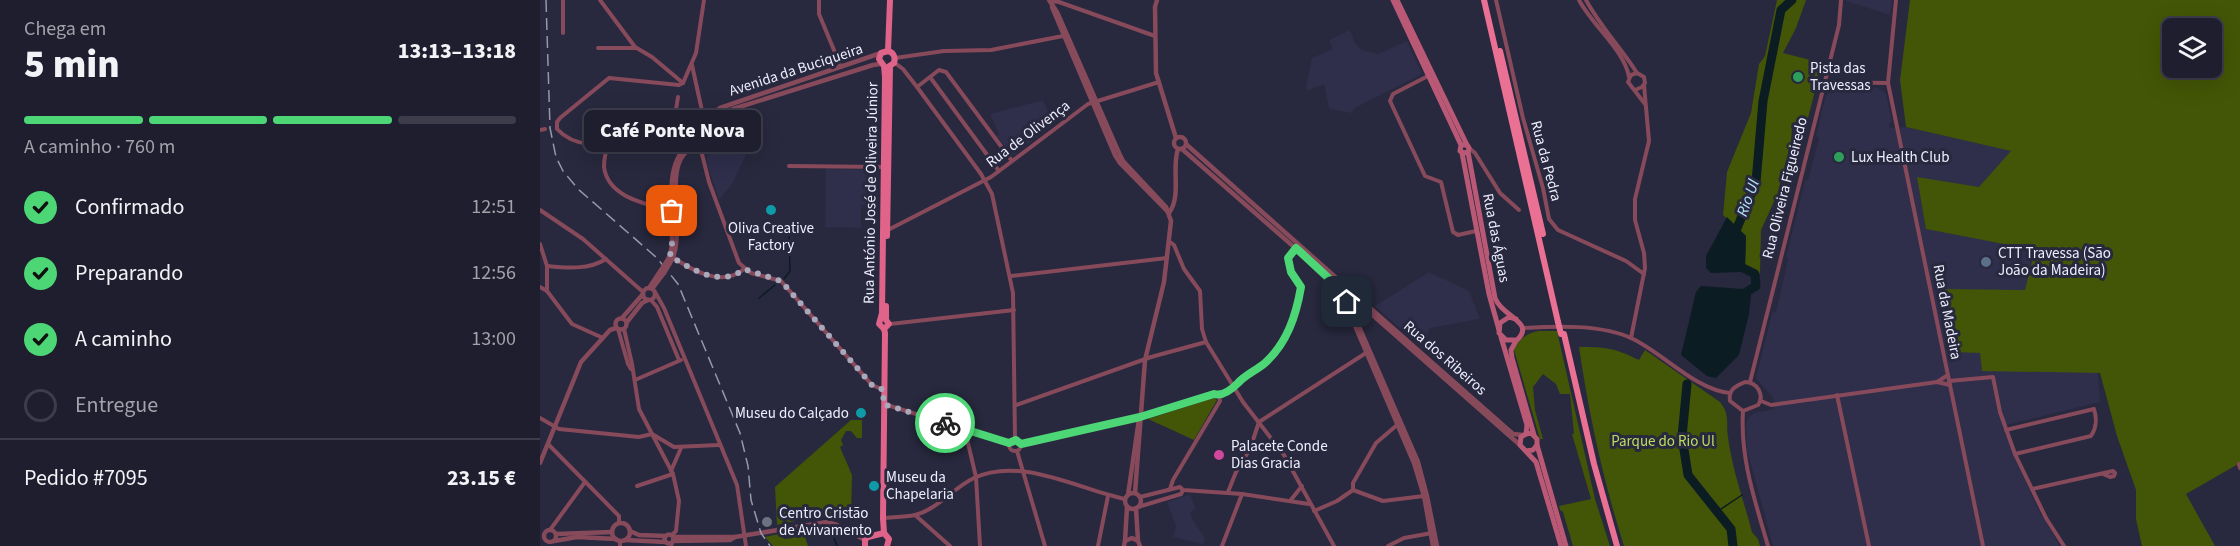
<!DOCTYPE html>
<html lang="pt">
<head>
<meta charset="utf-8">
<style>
  body { margin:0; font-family:"Source Sans 3",sans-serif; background:#262736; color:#f1f3f6; height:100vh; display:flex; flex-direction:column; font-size:22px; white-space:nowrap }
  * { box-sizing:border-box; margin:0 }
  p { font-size:20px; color:#a1a2aa }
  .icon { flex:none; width:33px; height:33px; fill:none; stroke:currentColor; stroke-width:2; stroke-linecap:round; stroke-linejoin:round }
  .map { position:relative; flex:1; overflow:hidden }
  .panel { display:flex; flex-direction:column; background:#1e1e2e; width:540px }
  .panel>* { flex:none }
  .buttons { position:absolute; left:1622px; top:18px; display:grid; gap:12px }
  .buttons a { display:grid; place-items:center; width:60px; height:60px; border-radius:9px; background:#1e1e2e; box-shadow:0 6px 24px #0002,0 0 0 2px #3c3c4a; font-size:30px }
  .pin { position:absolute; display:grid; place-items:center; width:51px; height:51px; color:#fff; margin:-26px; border-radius:12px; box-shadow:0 3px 9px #0006 }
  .courier { position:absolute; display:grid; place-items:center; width:60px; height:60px; margin:-30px; border:4px solid #4dd676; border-radius:50%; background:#fff; color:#222; box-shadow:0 2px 8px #0007 }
  .bubble { position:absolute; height:42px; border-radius:9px; background:#1e1e2e; box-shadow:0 6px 24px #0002,0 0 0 2px #3c3c4a; font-size:20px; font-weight:800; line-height:42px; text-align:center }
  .summary em { font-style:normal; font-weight:800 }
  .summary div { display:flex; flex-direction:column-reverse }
  .summary { display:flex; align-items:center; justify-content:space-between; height:102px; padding:0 24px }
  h1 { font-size:39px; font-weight:800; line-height:45px }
  .bar { display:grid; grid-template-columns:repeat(4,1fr); gap:9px 6px; align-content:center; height:72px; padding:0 24px }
  .bar i { height:8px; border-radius:4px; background:#3c3c4a }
  .bar .selected { background:#4dd676 }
  .bar p { grid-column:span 4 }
  .line { display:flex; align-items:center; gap:15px; padding:0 24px; border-top:2px solid #3c3c4a }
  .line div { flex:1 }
  ol { padding:0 24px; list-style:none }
  li { display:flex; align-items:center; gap:18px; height:66px }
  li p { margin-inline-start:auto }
  li .icon { padding:6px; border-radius:50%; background:#4dd676; color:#111; stroke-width:4 }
  li:last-child { color:#a1a2aa }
  li i { width:33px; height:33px; border:3px solid #3c3c4a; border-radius:50% }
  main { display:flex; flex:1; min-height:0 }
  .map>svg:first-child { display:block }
</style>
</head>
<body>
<main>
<section class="panel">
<div class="summary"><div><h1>5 min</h1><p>Chega em</p></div><em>13:13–13:18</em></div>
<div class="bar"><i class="selected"></i><i class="selected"></i><i class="selected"></i><i></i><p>A caminho · 760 m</p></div>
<ol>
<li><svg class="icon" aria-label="check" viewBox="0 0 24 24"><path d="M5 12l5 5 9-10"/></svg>Confirmado<p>12:51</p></li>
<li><svg class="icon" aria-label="check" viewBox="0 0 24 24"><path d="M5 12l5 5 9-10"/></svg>Preparando<p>12:56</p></li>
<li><svg class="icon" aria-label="check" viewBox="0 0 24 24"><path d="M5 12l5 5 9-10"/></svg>A caminho<p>13:00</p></li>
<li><i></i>Entregue</li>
</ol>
<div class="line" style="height:78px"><div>Pedido #7095</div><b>23.15 €</b></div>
</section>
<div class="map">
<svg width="1700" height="546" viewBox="0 0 1700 546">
  <rect width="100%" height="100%" fill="#28283e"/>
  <g fill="#2f2e4b">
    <path d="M1352 0 1350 15 1306 1V0Z"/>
    <path d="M810 30 815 43 822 50 838 54 867 41 882 74 815 108 812 113 789 109 784 84 768 91 766 88 772 58 793 49 789 40Z"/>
    <path d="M1299 88H1337L1343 91 1346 94 1352 121 1349 124 1350 128 1366 127 1472 151 1497 247 1558 374 1560 402 1462 426 1496 505 1520 546H1233L1207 450 1206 423 1208 418 1214 413 1234 409 1233 398 1216 378 1232 313 1236 312 1248 259 1246 257 1265 181 1268 180 1279 138 1276 136 1285 98 1290 91Z"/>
    <path d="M503 100 514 124 472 156 457 136 459 134 450 114Z"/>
    <path d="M207 111 213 130V140L192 184 179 200 167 164 168 138 171 131 184 119Z"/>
    <path d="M286 169 338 170V204L321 205V228L285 227Z"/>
    <path d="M889 272 929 291 940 319 890 328 882 348 835 306Z"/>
    <path d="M650 494 656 509 650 512 653 520 665 538 663 544 633 537 636 526 627 502Z"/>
  </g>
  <g fill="#435506" fill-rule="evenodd">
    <path d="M1237 0H1266L1256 28 1243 53 1282 63 1266 126H1252L1250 160 1243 171 1238 193 1221 230 1220 274 1205 268 1206 236 1183 215 1187 172 1211 113 1219 64 1225 56Z"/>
    <path d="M1370 0H1700V463L1646 494 1675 546H1602L1596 519V490L1577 436 1560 373 1442 371 1440 353 1412 352 1400 289 1485 290 1495 250 1386 229 1377 177 1439 187 1471 151 1366 127 1360 80ZM1632 28H1671V68H1632Z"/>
    <path d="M999 331H1017L1055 499 1070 546H1033L1023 512 1020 510 1019 506 1051 499 1032 434H1034L1030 394H1020L1016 384 1003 374 993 387 995 410 1003 439H1000L974 350C978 340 988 332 999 331Z"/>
    <path d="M1039 347C1066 347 1075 348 1099 360L1105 350 1180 402C1190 414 1186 423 1188 437 1192 469 1204 501 1212 532L1218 539 1220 546H1084C1063 480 1049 415 1039 347Z"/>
    <path d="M674 398 677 400 654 440 608 419Z"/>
    <path d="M311 420H322V438H317L311 431H306L301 440 303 445 300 447 312 475 311 518 273 517 237 525 235 487Z"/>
    <path d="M262 528 268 546H233L225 537 243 533 244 539 253 538 254 530Z"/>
  </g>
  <g fill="#0c1c23">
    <path d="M1187 217 1206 236 1205 269 1200 272 1171 273 1166 268V256Z"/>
    <path d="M1161 286 1203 289 1211 295 1209 314 1199 355 1176 378 1167 376 1141 355 1156 292Z"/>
  </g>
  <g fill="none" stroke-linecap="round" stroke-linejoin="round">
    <g stroke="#0c1c23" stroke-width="1.5">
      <path d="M244 279 250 271 249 235"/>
      <path d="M219 298 235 285"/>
      <path d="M1178 511 1202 495"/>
      <path d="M290 526 297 546"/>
    </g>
    <g stroke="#0c1c23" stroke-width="9">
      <path d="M1193 238 1216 182 1223 101 1241 10 1252 0"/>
      <path d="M1197 298 1216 286 1215 274 1201 267 1197 262"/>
      <path d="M1147 384 1142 437 1148 475 1191 529 1193 546"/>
    </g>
    <g stroke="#874a5b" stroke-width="4">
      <path d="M60 0 95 47 112 57 143 83"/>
      <path d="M279 0V14L301 67"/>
      <path d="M956 0 983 118 1003 188 1009 219 1018 230 1086 261 1104 274"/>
      <path d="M1039 0C1052 25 1085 51 1089 77"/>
      <path d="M1046 0C1060 26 1081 48 1097 73"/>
      <path d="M1356 0 1348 83 1443 546"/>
      <path d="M510 1 519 2 615 36"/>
      <path d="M23 33V0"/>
      <path d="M58 48H96"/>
      <path d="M355 58 404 51 451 50 523 36"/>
      <path d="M355 63 363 69 377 87 441 174 452 194 473 293 475 439"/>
      <path d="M152 65 164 120"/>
      <path d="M888 76 853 94 850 101 885 176 901 182 913 232 918 235 936 231"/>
      <path d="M390 77 459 171"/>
      <path d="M1284 82 1348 83"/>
      <path d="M143 83 139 85 69 78 20 118 17 122V129C49 164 111 126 145 147"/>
      <path d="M143 83 156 53 164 0"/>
      <path d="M377 87 399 70 406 72 472 161"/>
      <path d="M1095 90 1102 87 1105 83 1104 77 1097 73 1091 75 1088 82 1105 104"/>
      <path d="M0 130 5 129"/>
      <path d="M131 141 138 97"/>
      <path d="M70 144C65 151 64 159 64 167 68 198 107 204 132 211"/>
      <path d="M160 146 169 182 199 263 211 273 241 281 332 385 344 390"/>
      <path d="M929 148 935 153 960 193 979 210"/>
      <path d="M249 166 344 167"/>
      <path d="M0 210 43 239 103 292"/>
      <path d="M346 231 451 177 548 104 619 82"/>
      <path d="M630 242 634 245 644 269 660 291 662 329 666 342 703 402 744 455 794 546"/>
      <path d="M0 244 7 266V291"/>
      <path d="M131 256C151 270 182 288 204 269"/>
      <path d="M7 266C27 268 49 270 66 259"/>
      <path d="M471 276 627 258"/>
      <path d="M0 287 7 291 32 324 63 338"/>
      <path d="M115 292 124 308 197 485 206 546"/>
      <path d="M111 300 117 307 139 360"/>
      <path d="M350 324 474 310"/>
      <path d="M983 328C1016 326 1063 324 1093 339 1124 354 1156 390 1190 393"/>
      <path d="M78 329 88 364 91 369"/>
      <path d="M84 329 92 364 99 409 133 474 139 501 136 531 132 535"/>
      <path d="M1091 338 1105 268 1104 253 1095 220V199L1109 141 1104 85"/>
      <path d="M95 380 141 360"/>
      <path d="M1409 381 1453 377 1460 412 1475 454 1506 518 1524 546"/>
      <path d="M1205 382C1217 382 1225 395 1218 405L1203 411 1190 401C1188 389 1196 386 1205 382Z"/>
      <path d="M1210 382 1299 25 1301 0"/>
      <path d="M1397 382 1408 375"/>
      <path d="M1297 395 1329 546"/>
      <path d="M1221 401 1231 405 1397 382 1410 385"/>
      <path d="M344 404 469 443"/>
      <path d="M476 405 611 357 666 342"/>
      <path d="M1203 411C1200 458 1215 501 1228 546"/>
      <path d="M0 418 19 429 99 437 112 434 134 447 179 445"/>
      <path d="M719 422 829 351"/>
      <path d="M1466 430 1554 409C1557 419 1557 427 1551 436L1475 454"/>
      <path d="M428 431 427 439 436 477 440 546"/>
      <circle cx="475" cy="445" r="6"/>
      <path d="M8 444 79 516V523"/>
      <path d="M481 444 600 417 674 394C683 396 692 389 698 383 705 375 717 370 725 363 747 344 756 316 761 287L751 272 748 258 756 248"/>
      <path d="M477 451 505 546"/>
      <path d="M1699 464 1700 468"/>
      <path d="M131 471 141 448"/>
      <path d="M97 486 133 474"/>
      <path d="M630 489 633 480 680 401 679 395"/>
      <path d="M1492 489 1573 471 1575 473 1574 476 1570 477 1563 474"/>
      <path d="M813 490 843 501 884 496"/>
      <path d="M688 492 696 472 710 449 719 422"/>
      <path d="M600 497 640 487 643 490 702 494 769 504"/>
      <path d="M750 501 762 486"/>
      <path d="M598 507 641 494 643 490"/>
      <path d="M774 511 797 501 813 490V483L836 443 857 425"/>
      <path d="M375 515 410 546"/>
      <path d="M343 518C354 517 365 517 375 515 398 509 413 488 434 478 480 456 538 489 585 499"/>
      <path d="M10 530 45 482"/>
      <path d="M80 546V541"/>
      <path d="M131 546 132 543"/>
      <path d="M558 546 568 496"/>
      <path d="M682 546 702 494"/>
      <path d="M848 546 864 538 892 533"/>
    </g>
    <g stroke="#874a5b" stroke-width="4.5">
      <path d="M509 0 517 12 579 153 583 161 626 207 631 221 624 282 605 360 595 493"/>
      <path d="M617 0 615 7 616 73 636 138"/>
      <path d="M512 7 575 155 580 163 629 213"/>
      <path d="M157 135 164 120 180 108 341 53"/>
      <circle cx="158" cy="141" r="5.5"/>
      <circle cx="640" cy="143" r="6"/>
      <path d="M163 138C167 121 178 116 193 109L333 65 340 64"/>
      <path d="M647 145 811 291"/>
      <path d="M642 149 786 275 802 295"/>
      <path d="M629 213C642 195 631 169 638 149"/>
      <path d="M127 261C133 251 132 240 132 229 132 199 125 161 152 141"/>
      <path d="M130 263C149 235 118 161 154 147"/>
      <path d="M109 288 121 270"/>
      <circle cx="109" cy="294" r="6"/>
      <path d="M112 289 124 273"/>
      <path d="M813 293 973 434 983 435"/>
      <path d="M804 300 874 463 884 496 893 546"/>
      <path d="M813 300 819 303 980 445"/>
      <path d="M811 301 810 306 878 462 887 496 897 546"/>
      <path d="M82 318 103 294"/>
      <circle cx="81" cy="324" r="5.5"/>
      <path d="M87 322 102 303 108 300"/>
      <path d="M0 463 41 362 70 330 76 328"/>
      <circle cx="593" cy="501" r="8"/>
      <path d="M588 495 599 419"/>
      <path d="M596 508 598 541"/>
      <circle cx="81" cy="532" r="9"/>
      <circle cx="10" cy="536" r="6"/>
      <path d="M90 531 99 535 126 536"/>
      <path d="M16 534 72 532"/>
      <circle cx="129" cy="539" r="4.5"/>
      <path d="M134 537H195"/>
      <path d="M85 540 126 542"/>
      <path d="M14 541 37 537 76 539"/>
      <path d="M133 541 190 540 195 537 287 522 297 525 325 540"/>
      <path d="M585 541 587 507"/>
      <path d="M584 546 585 541 592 538 598 541 600 546"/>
    </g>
    <g stroke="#ba5975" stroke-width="5">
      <path d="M853 0 921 145 920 151 924 153 928 152 929 148 927 145H921"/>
      <path d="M857 0 927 145"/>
      <path d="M928 152 955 298C962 317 996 322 977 340H966L959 333 960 323 969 317 976 319"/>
      <path d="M922 153 949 294 959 330"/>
      <path d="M961 337 987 425 986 434"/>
      <path d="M976 341 971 350 972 358 994 435"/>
      <path d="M997 445 1026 546"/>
      <path d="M986 451 993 450 997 445V439L991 433 986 434 981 437 980 445 996 462 1021 546"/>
    </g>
    <g stroke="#e06389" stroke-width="6">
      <path d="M348 51 350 0"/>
      <path d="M348 51C353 52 356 57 354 63L348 67"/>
      <path d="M347 236 350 66"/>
      <path d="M344 329 349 324 346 320V306"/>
      <path d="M325 546V540L328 537 344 533"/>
      <path d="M347 546 349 539 344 533 343 518 345 333 344 329 339 324 342 313 345 77 344 66 339 59 341 53 348 51"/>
    </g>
    <g stroke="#ea7094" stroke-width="6">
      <path d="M944 0 1018 322"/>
      <path d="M960 51 1003 234"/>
      <path d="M1024 334 1054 464 1077 546"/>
    </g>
    <path stroke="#9798aa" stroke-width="1.5" stroke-dasharray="12 6" stroke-linecap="butt" d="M6 0 10 128 16 157 23 171 38 189 117 258 138 284 200 433 208 466 211 500 221 533 230 546"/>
    <g stroke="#874a5b" stroke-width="4.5">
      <path d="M121 270 127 261"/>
      <path d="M124 273 130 263"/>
    </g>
    <path stroke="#ea7094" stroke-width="6" d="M1018 322 1021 334"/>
  </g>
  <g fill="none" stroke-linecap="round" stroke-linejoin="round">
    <path stroke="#a9a9bb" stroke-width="6" stroke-dasharray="0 10.8" d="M132 211V244L130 256C151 269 181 288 204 269L241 281 332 385 344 390 343 404 405 423"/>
    <path stroke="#4dd676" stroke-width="8" d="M405 423 469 443 476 440 481 444 600 417 674 394C683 397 692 389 698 383 705 375 717 370 725 363 747 343 756 316 761 287L751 272 748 258 756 248 796 285 803 299 807 302"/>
  </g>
  <g fill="#2e9e5b" stroke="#28283e" stroke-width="2">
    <circle cx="1258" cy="77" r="6"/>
    <circle cx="1299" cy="157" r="6"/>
  </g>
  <g fill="#0f9aa8" stroke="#28283e" stroke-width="2">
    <circle cx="231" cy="210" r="6"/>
    <circle cx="321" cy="413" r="6"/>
    <circle cx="334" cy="486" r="6"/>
  </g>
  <circle fill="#5c6f8a" stroke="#28283e" stroke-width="2" cx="1446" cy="262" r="6"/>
  <circle fill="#d1479c" stroke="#28283e" stroke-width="2" cx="679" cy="455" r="6"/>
  <circle fill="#6b7280" stroke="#28283e" stroke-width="2" cx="227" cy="522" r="6"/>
  <g text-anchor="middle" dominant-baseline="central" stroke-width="6" stroke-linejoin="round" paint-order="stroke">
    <g font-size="15" fill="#eeeffe" stroke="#28283e" text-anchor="start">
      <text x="1270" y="68">Pista das<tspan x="1270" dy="17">Travessas</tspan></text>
      <text x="1311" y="157">Lux Health Club</text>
      <text x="231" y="228" text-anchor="middle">Oliva Creative<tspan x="231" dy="17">Factory</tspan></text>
      <text x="1458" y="253">CTT Travessa (São<tspan x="1458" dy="17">João da Madeira)</tspan></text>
      <text x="309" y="413" text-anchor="end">Museu do Calçado</text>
      <text x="691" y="446">Palacete Conde<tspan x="691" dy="17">Dias Gracia</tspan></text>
      <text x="346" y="477">Museu da<tspan x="346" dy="17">Chapelaria</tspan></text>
      <text x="239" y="513">Centro Cristão<tspan x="239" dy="17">de Avivamento</tspan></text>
    </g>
    <g font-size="15" fill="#eeeffe" stroke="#28283e">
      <text transform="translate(256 70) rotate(-18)">Avenida da Buciqueira</text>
      <text transform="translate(488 134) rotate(-37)">Rua de Olivença</text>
      <text transform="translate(1006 161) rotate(75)">Rua da Pedra</text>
      <text transform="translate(1245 188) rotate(-76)">Rua Oliveira Figueiredo</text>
      <text transform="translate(331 193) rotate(-89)">Rua António José de Oliveira Júnior</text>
      <text transform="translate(956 238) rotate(79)">Rua das Águas</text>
      <text transform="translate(1407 312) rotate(79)">Rua da Madeira</text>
      <text transform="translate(905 358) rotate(41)">Rua dos Ribeiros</text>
    </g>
    <g font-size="15" fill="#bcde60" stroke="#28283e">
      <text x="1123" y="441">Parque do Rio Ul</text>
    </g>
    <g font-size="16" font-style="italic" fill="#b1e5fe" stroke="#28283e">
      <text transform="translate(1208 198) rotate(-70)">Rio Ul</text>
    </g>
  </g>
</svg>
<div class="buttons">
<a><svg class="icon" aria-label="layers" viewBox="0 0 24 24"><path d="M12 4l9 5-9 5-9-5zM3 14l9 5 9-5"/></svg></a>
</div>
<div class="pin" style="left:132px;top:211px;background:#ea580c"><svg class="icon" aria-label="bag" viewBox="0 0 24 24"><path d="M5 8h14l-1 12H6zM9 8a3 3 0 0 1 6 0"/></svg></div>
<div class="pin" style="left:807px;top:302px;background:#1f2937"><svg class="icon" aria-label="home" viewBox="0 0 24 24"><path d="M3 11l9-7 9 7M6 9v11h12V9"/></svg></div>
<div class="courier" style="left:405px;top:423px"><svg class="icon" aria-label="bike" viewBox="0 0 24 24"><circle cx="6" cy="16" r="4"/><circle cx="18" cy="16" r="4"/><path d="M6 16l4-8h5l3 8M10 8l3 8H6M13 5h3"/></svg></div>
<div class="bubble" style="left:44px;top:110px;width:177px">Café Ponte Nova</div>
</div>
</main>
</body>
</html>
